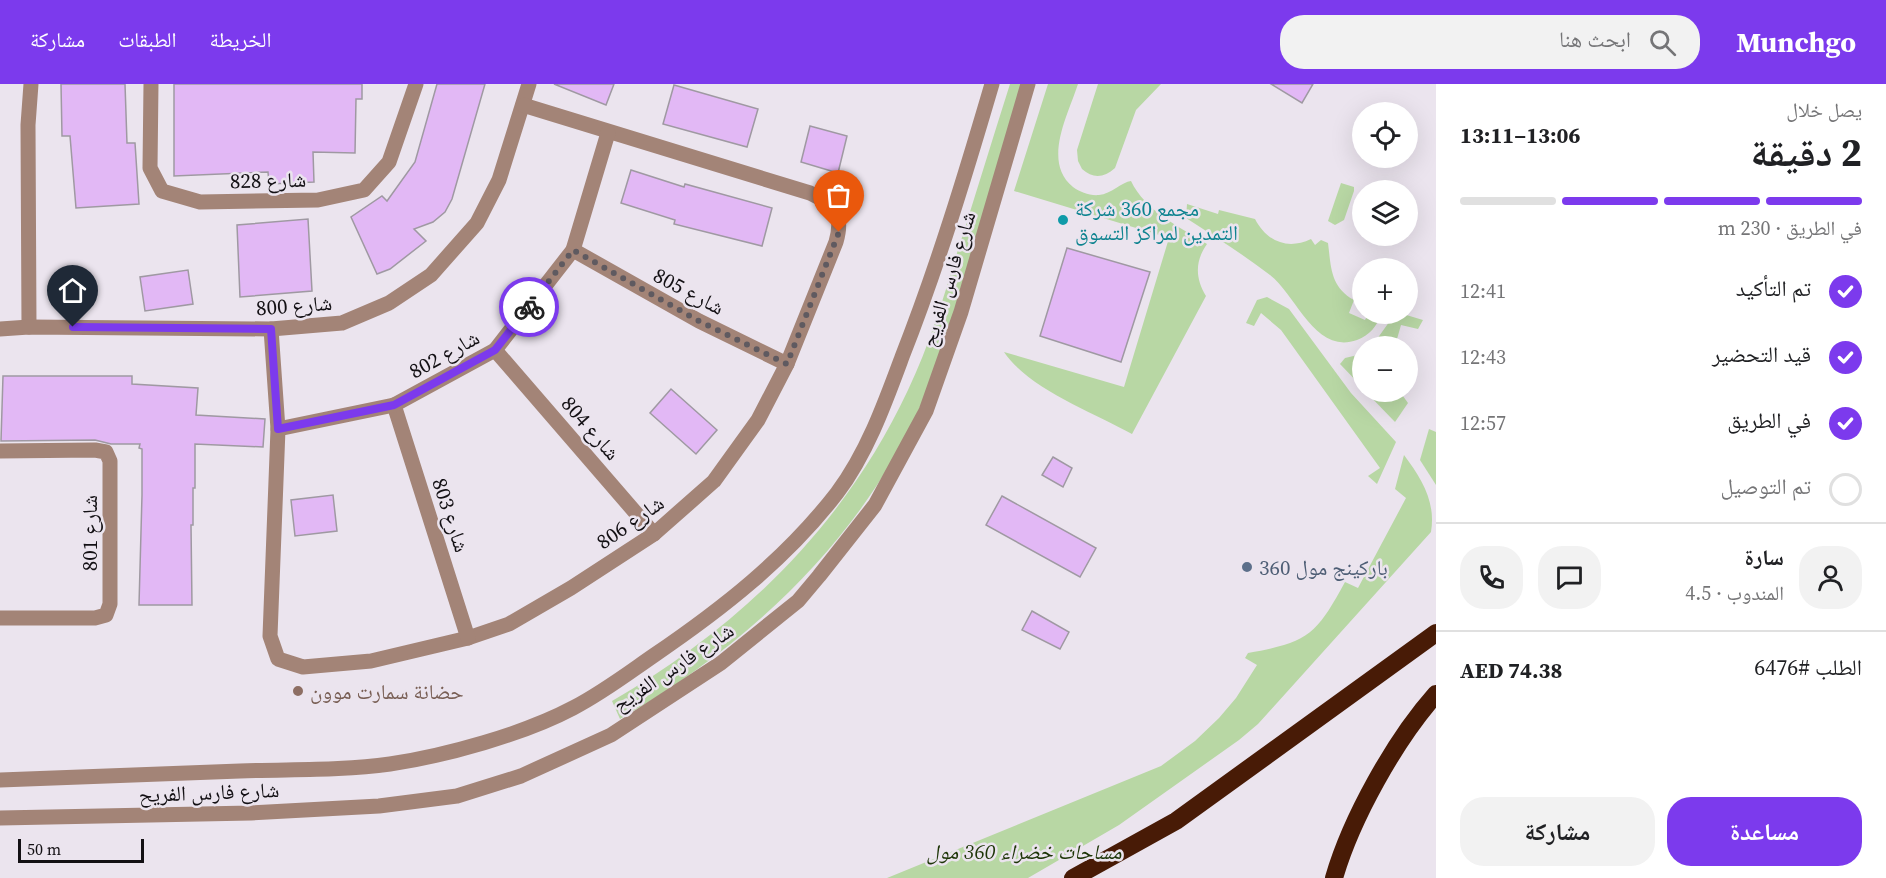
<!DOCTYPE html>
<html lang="ar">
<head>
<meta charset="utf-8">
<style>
  body { margin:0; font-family:"Source Serif 4","Noto Naskh Arabic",serif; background:#f2f2f2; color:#202124; direction:rtl; height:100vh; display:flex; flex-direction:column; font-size:22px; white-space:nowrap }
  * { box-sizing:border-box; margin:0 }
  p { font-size:20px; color:#757577 }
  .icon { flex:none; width:33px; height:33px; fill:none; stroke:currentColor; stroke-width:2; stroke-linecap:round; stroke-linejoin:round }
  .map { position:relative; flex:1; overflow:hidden; direction:ltr }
  .panel { display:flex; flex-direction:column; background:#fff; width:450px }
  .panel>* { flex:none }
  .controls { position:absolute; left:1352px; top:18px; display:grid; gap:12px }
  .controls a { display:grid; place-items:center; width:66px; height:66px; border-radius:50%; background:#fff; box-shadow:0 6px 24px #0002; font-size:30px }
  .scale { position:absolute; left:18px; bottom:15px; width:126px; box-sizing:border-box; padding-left:6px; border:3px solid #131014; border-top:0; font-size:16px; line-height:21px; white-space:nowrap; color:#131014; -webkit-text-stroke:4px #ebe4ee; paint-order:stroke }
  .pin { position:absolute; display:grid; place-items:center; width:51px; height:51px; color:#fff; margin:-62px -26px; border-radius:50% 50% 50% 0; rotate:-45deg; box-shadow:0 0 6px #0007 }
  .pin .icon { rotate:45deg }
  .courier { position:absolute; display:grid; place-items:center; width:60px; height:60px; margin:-30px; border:4px solid #7c3aed; border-radius:50%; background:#fff; color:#222; box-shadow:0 2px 8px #0007 }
  .summary em { font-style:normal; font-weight:700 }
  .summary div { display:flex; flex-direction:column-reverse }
  .summary { display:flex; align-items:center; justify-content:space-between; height:102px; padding:0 24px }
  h1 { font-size:39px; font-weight:700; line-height:45px }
  .bar { display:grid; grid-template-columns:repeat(4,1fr); gap:9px 6px; align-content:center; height:72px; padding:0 24px }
  .bar i { height:8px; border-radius:4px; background:#e0e0e0 }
  .bar .on { background:#7c3aed }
  .bar p { grid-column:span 4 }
  .line { display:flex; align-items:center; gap:15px; padding:0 24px; border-top:2px solid #e0e0e0 }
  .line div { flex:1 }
  .round { display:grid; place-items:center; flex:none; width:63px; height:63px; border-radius:24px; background:#f2f2f2 }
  ol { padding:0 24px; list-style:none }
  li { display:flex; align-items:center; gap:18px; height:66px }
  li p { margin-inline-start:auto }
  li .icon { padding:6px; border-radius:50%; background:#7c3aed; color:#fff; stroke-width:4 }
  li:last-child { color:#757577 }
  li i { width:33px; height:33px; border:3px solid #e0e0e0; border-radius:50% }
  .action { display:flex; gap:12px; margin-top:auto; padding:12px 24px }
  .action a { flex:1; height:69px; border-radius:24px; background:#7c3aed; color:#fff; font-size:24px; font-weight:700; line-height:69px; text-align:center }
  .action a+a { background:#f2f2f2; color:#202124 }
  header { display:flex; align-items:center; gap:36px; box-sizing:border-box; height:84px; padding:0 30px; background:#7c3aed; color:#fff }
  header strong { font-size:28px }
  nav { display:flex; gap:33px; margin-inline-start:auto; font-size:21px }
  .search { width:420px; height:54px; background:#f2f2f2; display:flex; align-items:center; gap:15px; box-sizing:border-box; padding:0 21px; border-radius:24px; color:#757577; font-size:22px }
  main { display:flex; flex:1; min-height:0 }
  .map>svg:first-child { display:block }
</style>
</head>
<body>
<header>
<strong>Munchgo</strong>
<div class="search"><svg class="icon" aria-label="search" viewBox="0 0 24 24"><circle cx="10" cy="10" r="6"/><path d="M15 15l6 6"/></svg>ابحث هنا</div>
<nav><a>الخريطة</a><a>الطبقات</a><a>مشاركة</a></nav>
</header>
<main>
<section class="panel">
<div class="summary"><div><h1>2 دقيقة</h1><p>يصل خلال</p></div><em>13:06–13:11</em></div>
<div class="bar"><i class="on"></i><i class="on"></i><i class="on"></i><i></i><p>في الطريق · 230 m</p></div>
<ol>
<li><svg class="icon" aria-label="check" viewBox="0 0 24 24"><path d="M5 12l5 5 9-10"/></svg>تم التأكيد<p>12:41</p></li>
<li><svg class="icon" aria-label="check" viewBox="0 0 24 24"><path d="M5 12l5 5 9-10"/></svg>قيد التحضير<p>12:43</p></li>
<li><svg class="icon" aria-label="check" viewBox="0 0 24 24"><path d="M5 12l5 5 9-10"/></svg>في الطريق<p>12:57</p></li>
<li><i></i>تم التوصيل</li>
</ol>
<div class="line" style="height:108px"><a class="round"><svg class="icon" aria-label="person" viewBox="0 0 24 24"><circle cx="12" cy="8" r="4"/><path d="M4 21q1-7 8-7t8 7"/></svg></a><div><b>سارة</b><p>المندوب · 4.5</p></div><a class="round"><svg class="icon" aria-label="chat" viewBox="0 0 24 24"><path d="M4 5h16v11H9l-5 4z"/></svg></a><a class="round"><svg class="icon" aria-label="phone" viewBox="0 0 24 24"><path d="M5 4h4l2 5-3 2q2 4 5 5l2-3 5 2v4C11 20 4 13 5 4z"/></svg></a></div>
<div class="line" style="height:78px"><div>الطلب #6476</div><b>AED 74.38</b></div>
<div class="action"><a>مساعدة</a><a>مشاركة</a></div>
</section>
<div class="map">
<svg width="1436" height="794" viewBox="0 0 1436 794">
  <rect width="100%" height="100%" fill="#ebe4ee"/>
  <g fill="#b8d7a4">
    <path d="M1010 0H1029C995 108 967 220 920 323 859 458 747 562 620 635L612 617C740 543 845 441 908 306 929 262 943 216 957 169 975 113 992 56 1010 0Z"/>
    <path d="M1048 0H1078C1068 31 1042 78 1073 103 1080 108 1090 112 1099 111 1111 110 1122 98 1131 97 1145 127 1180 143 1207 160 1195 177 1195 194 1206 212L1132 350C1093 328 1029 305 1004 268L1124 303 1169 154 1014 107Z"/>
    <path d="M1098 0H1161L1136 26 1115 84C1104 94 1093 95 1082 85L1078 77 1077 66Z"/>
    <path d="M1341 99 1354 103V107L1344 136 1335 141 1328 137Z"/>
    <path d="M1187 120 1218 130 1219 126 1255 135C1267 158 1288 166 1311 155L1315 161 1321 156 1328 159C1331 182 1330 203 1354 216L1349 229 1365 236 1368 230H1381C1377 242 1370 251 1357 256 1315 271 1297 212 1270 191 1244 171 1214 152 1186 134Z"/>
    <path d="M1267 213 1289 225 1351 309 1396 358 1377 400 1368 392 1380 384 1281 246 1261 229 1254 242 1246 239 1257 216Z"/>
    <path d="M1403 230 1423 236 1418 245 1401 241 1395 262H1372L1392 234Z"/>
    <path d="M1362 270V303L1340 280 1345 274Z"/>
    <path d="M1366 308H1400L1408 319 1395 338Z"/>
    <path d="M1429 345 1436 348V401L1420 376Z"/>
    <path d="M1404 371C1422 395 1436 418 1431 448L1258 640 1239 656 1119 741 1028 794H887L1161 682 1195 657 1219 634 1236 614 1257 581 1245 574 1248 569C1309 558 1316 551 1345 498L1358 504 1406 414 1395 405Z"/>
  </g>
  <g fill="#e2b8f5" stroke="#9f99a2" stroke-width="1.5">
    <path d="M61 0H125L127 59H135L139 120 76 124 70 52H62Z"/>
    <path d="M174 0H362V15H356L355 69 313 68 314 98 269 100 268 88 174 92Z"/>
    <path d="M437 0H485L452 115 445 128 433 138 414 145 426 157 390 185 377 190 351 133 382 112 387 117 415 78Z"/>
    <path d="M554 0H614L606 21Z"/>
    <path d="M1271 0H1313L1302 19Z"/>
    <path d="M674 1 758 25 747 63 663 40Z"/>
    <path d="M810 42 847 52 838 89 801 78Z"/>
    <path d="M631 86 684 103 685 100 772 124 762 162 674 140 675 136 621 119Z"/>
    <path d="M308 135 312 207 240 213 237 141Z"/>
    <path d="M1067 164 1150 188 1121 278 1040 252Z"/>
    <path d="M188 186 193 220 145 227 140 193Z"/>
    <path d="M3 292H132V300L198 304 196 331 265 335 263 363 195 360V404H193V441H191L192 521H139L142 411V365L139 364 140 360H111L95 356 1 357Z"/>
    <path d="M671 305 717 346 696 370 650 329Z"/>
    <path d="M1053 373 1072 384 1063 403 1042 391Z"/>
    <path d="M333 411 337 447 295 452 291 416Z"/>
    <path d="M1002 412 1096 464 1080 493 986 441Z"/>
    <path d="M1032 527 1069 548 1060 565 1022 546Z"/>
  </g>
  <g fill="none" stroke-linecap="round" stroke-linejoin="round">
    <g stroke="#a38477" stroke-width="15">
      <path d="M151 0 150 84 162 107 200 118 318 116 364 106 389 78 416 0"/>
      <path d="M573 166 699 237 787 280"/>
      <path d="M29 243 28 41 31 0"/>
      <path d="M0 245 29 243 271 245 342 239 389 219 431 191 477 139 499 96 529 0"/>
      <path d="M271 245 278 345 270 552 278 575 303 583 371 577 468 554 509 540 571 504 654 450 714 397 758 336 787 280 836 158C844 130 835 121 810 109L523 21"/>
      <path d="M495 266 654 450"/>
      <path d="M394 321 468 554"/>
      <path d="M278 345 394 321 495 266 573 166 608 49"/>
      <path d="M0 367 95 366 106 368 110 377V520L106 531 95 534H0"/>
    </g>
    <g stroke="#a38477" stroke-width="15">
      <path d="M0 696C80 693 160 690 240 687 290 685 340 687 390 680 445 672 524 650 573 624 602 609 627 590 653 572 722 525 786 475 837 409 867 369 885 319 902 273 937 184 965 92 992 0"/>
      <path d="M0 734 251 729 379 722 457 712 521 692 611 651 721 579 798 517 819 492 875 421 926 327 961 228 1028 0"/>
    </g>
    <g stroke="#481b06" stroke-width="18">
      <path d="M1073 794 1176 737 1436 549"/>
      <path d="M1334 794C1351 735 1395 656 1436 610"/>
    </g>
  </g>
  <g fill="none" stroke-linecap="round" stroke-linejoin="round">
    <path stroke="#5f5a60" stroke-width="6" stroke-dasharray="0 10.8" d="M529 223 573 166 699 237 787 280 839 148"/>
    <path stroke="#7c3aed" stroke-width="8" d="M73 243 271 245 278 345 394 321 495 266 529 223"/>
  </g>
  <circle fill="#0f9aa8" stroke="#ebe4ee" stroke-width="2" cx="1063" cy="136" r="6"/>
  <circle fill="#5c6f8a" stroke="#ebe4ee" stroke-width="2" cx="1247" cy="483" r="6"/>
  <circle fill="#8d6e63" stroke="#ebe4ee" stroke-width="2" cx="298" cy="607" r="6"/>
  <g text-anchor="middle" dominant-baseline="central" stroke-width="5" stroke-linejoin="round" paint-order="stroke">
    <g font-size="21" fill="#131014" stroke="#ebe4ee">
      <text transform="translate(268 96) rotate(-1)">شارع 828</text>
      <text transform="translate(948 195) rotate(-73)">شارع فارس الفريح</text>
      <text transform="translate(689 207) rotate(28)">شارع 805</text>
      <text transform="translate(294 221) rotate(-4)">شارع 800</text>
      <text transform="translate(444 270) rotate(-29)">شارع 802</text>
      <text transform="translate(591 344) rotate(49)">شارع 804</text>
      <text transform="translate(451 431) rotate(72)">شارع 803</text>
      <text transform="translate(630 438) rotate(-35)">شارع 806</text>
      <text transform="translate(89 449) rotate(-90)">شارع 801</text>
      <text transform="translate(673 583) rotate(-34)">شارع فارس الفريح</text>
      <text transform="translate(209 708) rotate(-2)">شارع فارس الفريح</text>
    </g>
    <g font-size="21" fill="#0d838f" stroke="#ebe4ee" text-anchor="start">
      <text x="1075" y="124">مجمع 360 شركة<tspan x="1075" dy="24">التمدين لمراكز التسوق</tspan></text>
    </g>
    <g font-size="21" fill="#4e5e75" stroke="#ebe4ee" text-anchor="start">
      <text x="1259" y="483">باركينج مول 360</text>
    </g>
    <g font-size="21" fill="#785e54" stroke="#ebe4ee" text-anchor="start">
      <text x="310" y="607">حضانة سمارت موون</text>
    </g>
    <g font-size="21" font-style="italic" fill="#1d3507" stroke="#ebe4ee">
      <text x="1024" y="767">مساحات خضراء 360 مول</text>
    </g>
  </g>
</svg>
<div class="controls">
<a><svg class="icon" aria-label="locate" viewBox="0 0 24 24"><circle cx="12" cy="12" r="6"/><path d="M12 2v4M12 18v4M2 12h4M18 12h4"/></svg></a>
<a><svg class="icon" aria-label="layers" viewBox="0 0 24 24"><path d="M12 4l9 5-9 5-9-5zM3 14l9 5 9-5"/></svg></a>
<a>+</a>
<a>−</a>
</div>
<div class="scale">50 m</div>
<div class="pin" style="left:839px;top:148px;background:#ea580c"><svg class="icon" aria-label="bag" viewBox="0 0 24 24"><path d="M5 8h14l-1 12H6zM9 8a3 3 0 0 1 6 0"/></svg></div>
<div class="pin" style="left:73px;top:243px;background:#1f2937"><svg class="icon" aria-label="home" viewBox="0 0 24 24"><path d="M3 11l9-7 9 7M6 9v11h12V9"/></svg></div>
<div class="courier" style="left:529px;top:223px"><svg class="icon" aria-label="bike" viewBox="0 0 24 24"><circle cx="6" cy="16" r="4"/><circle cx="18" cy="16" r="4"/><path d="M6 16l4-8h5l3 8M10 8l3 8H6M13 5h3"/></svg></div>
</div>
</main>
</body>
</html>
